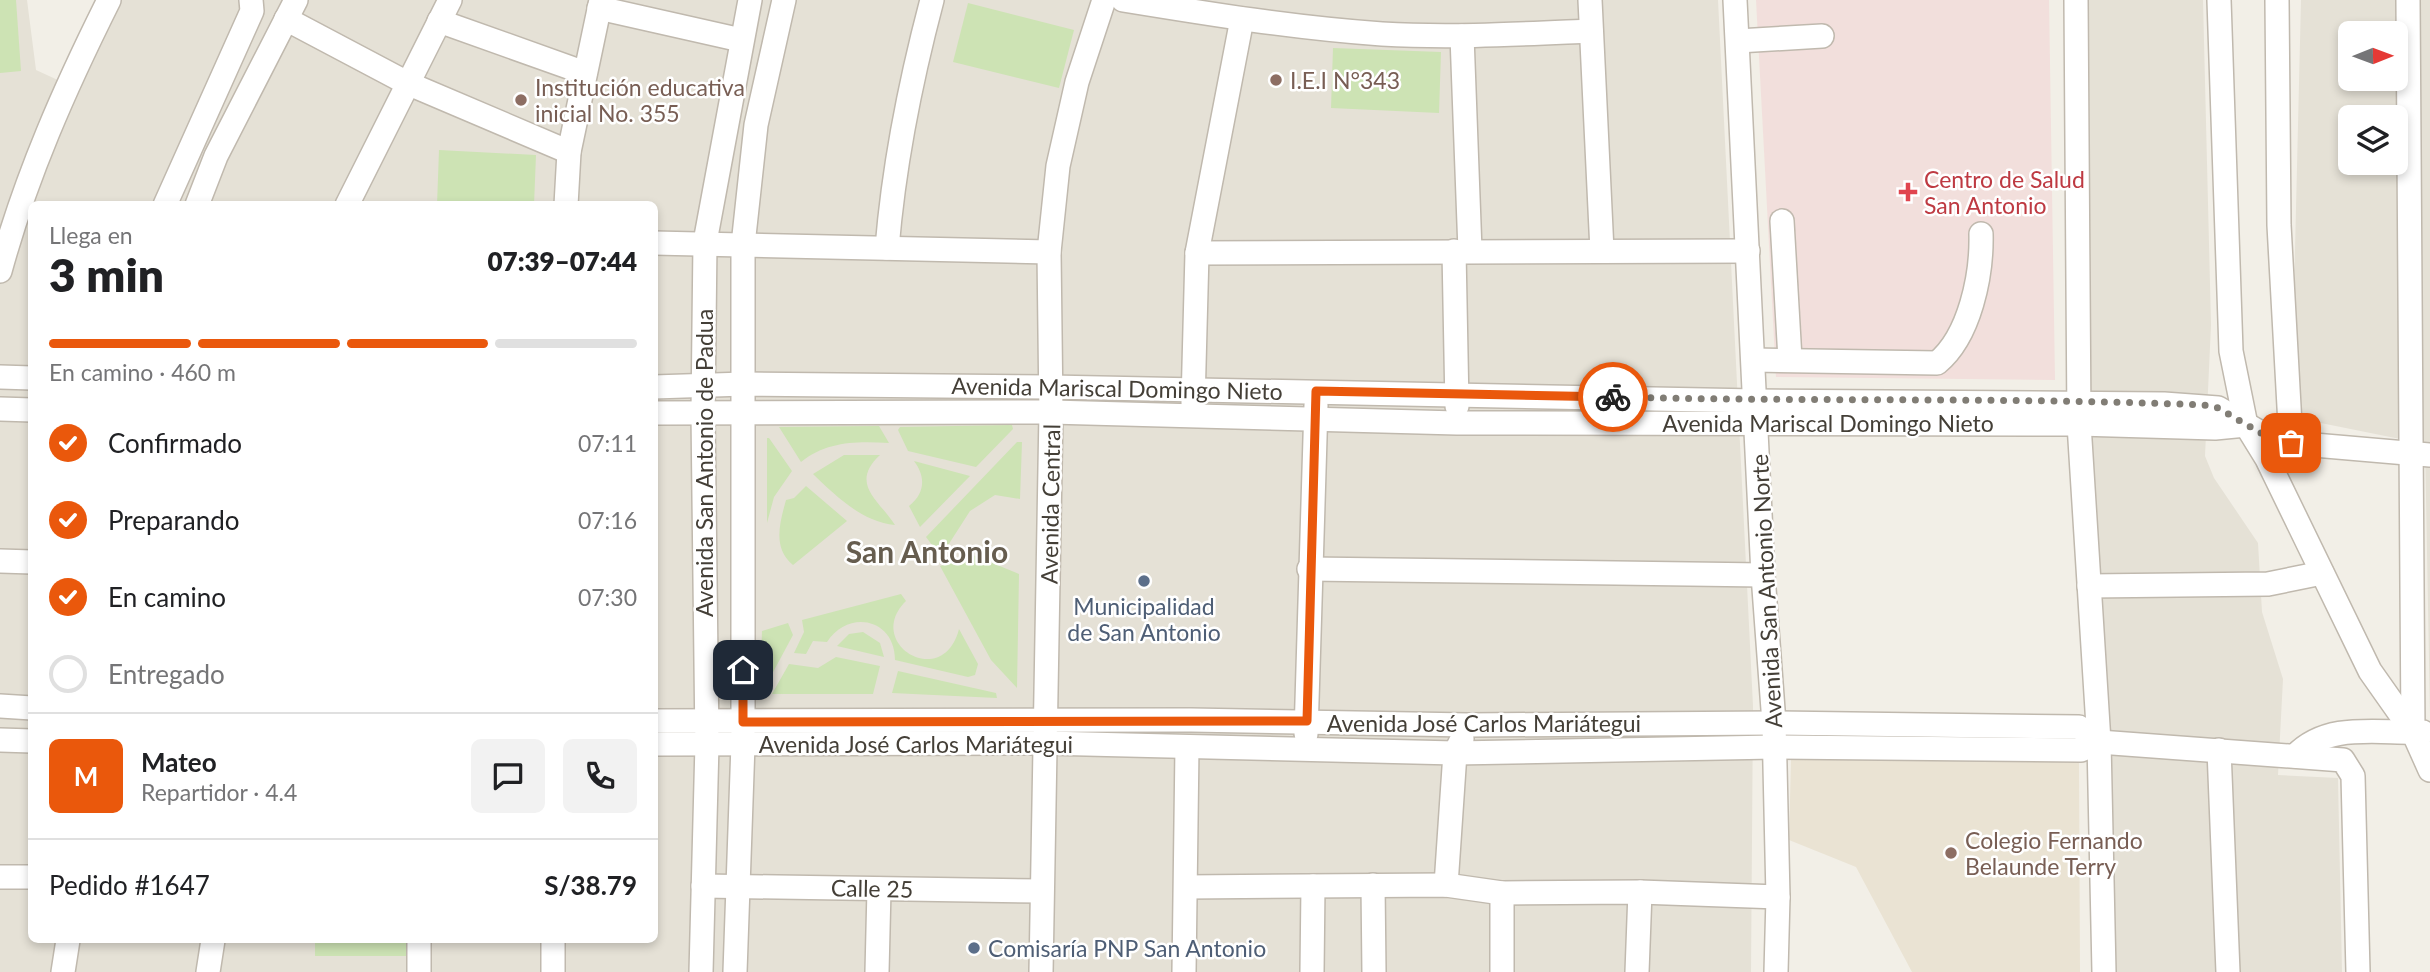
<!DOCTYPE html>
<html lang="es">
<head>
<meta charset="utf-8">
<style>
  body { margin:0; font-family:Lato,sans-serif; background:#f2f2f2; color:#202124; height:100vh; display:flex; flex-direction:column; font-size:26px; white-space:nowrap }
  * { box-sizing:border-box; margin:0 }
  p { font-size:23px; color:#757577 }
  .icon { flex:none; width:38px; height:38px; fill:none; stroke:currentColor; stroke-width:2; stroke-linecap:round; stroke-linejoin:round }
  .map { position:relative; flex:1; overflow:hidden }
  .panel { position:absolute; left:28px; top:201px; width:630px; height:742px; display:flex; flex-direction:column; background:#fff; border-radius:10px; box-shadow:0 4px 10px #0003 }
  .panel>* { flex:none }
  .needle { width:46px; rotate:89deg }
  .controls { position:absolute; left:2338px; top:21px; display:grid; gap:14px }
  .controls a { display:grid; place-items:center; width:70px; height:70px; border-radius:10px; background:#fff; box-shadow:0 4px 10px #0003; font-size:35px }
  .pin { position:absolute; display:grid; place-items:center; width:60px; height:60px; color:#fff; margin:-30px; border-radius:14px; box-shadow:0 4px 10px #0006 }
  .courier { position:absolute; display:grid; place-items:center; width:70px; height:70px; margin:-35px; border:5px solid #ea580c; border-radius:50%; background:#fff; color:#222; box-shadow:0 2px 9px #0007 }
  .head em { font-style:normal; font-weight:800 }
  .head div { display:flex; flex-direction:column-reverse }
  .head { display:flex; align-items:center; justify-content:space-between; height:119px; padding:0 21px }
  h1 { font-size:46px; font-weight:800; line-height:52px }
  .bar { display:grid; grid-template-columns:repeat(4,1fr); gap:10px 7px; align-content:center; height:84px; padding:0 21px }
  .bar i { height:9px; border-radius:5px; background:#e0e0e0 }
  .bar .current { background:#ea580c }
  .bar p { grid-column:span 4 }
  .line { display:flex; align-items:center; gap:18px; padding:0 21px; border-top:2px solid #e0e0e0 }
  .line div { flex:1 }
  .round { display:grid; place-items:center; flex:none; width:74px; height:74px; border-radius:10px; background:#f2f2f2 }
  ol { padding:0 21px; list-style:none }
  li { display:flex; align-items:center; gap:21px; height:77px }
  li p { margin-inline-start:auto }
  li .icon { padding:7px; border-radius:50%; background:#ea580c; color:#fff; stroke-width:4 }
  li:last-child { color:#757577 }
  li i { width:38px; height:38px; border:4px solid #e0e0e0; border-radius:50% }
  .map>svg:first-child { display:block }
</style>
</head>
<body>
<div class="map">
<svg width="2430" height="972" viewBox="0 0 2430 972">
  <rect width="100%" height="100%" fill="#f2efe7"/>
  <g fill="#e5e1d6" fill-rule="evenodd">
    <path d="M0 0H27L36 70 73 87 116 0H1718L1753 706 1751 972H0ZM32 205H654V940H32Z"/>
    <path d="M2085 0H2203L2211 325 2205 456 2214 478 2258 543 2262 612 2283 679 2278 775 2338 778 2342 972H2098Z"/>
    <path d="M2301 0H2430V714L2425 444 2291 417ZM2350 33H2396V79H2350ZM2350 117H2396V163H2350Z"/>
  </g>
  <path fill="#eae3d3" d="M1811 749 2071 757 2079 763 2080 972H1912L1856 867 1789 840 1791 760 1802 759Z"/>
  <path fill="#f2dfdc" d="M1756 0H2049L2055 380 1776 377Z"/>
  <g fill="#cde3b4">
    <path d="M0 0H16L21 71 0 73Z"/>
    <path d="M968 3 1074 30 1059 88 953 62Z"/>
    <path d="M1333 48 1441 52 1439 113 1331 108Z"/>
    <path d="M439 150 536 155 534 205H437Z"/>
    <path d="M1012 425 1013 429 976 467 908 451 898 430 900 427Z"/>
    <path d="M879 426 889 443C857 441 827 441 801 462L779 427Z"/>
    <path d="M767 438H769L792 471 774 497 767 523Z"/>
    <path d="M1017 442H1022L1020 499 995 495 970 511 945 550 932 545 926 537Z"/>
    <path d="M844 455H880C849 484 879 500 895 525 862 522 836 496 813 474Z"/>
    <path d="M914 461 970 476 920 527 909 506C925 493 926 477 914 461Z"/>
    <path d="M806 486 847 521 793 565C772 548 780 522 786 500L794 498Z"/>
    <path d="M963 551 1019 574 1017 688 991 660 940 566 957 561Z"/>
    <path d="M901 594 906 601C863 643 943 692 959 629L978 664 975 675 968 677 895 660C895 618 848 609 827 642L813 641 806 654 794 653 804 632 802 620Z"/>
    <path d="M788 623 793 635 764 689 760 688 762 631Z"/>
    <path d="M863 632 880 643 884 657 837 646 849 634Z"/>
    <path d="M836 657 880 666 873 694H772L789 664 818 668Z"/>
    <path d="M898 671 996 693 997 698 892 693Z"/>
    <rect x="315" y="940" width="92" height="16"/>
  </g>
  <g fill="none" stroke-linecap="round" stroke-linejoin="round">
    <g stroke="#c0b9ae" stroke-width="26">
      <g id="minor">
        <path d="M1123 0C1209 14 1295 28 1382 34 1452 38 1521 34 1591 31"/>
        <path d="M1590 0 1602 251"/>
        <path d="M1735 0 1763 575 1774 723 1778 897 1776 972"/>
        <path d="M2076 0 2079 424 2099 742 2104 972"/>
        <path d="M2219 0 2231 351 2246 425 2267 459 2370 671 2413 732 2430 770"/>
        <path d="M2277 0 2279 225 2291 443"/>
        <path d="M2408 0 2413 732"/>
        <path d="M599 8 741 40"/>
        <path d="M286 19 407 83 569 152"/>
        <path d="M439 21 585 73"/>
        <path d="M1462 36 1470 251"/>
        <path d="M1738 41 1822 36"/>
        <path d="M165 205 252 11 251 0"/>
        <path d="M197 205 216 156 296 0"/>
        <path d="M347 205 450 0"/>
        <path d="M566 205 569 152 601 0"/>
        <path d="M1782 221 1790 359"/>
        <path d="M654 243 1049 252"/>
        <path d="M887 248C894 163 910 83 932 0"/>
        <path d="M1454 251 1457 406"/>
        <path d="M1197 253 1748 251"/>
        <path d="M0 271C26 176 65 88 109 0"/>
        <path d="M1754 360 1937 363C1970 336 1982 275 1981 234"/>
        <path d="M0 377 32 378"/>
        <path d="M654 387 744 384 1051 387 1756 401 2164 404 2218 408 2266 436 2291 443 2430 455"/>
        <path d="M1193 403 1197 253 1242 19"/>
        <path d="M0 409 32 410"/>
        <path d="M654 413 1051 412 1457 423 2079 424 2215 428 2246 425"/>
        <path d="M0 561 32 562"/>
        <path d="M1309 569 1763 575"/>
        <path d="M2089 586 2268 584 2322 573"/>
        <path d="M0 706 32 708"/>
        <path d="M654 721 1191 720 1468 725 1774 723 2079 727 2099 742"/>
        <path d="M1306 734 1316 405"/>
        <path d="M0 740 32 741"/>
        <path d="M654 744 1045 743 1455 753 1774 747 2081 750 2099 742 2343 760 2353 776 2358 972"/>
        <path d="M2219 750 2228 972"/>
        <path d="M2295 756C2328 721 2380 734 2423 732"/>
        <path d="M0 877H32"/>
        <path d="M1373 885 1374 972"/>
        <path d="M1446 885 1455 753 1462 739"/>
        <path d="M703 886 1041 891"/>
        <path d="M1186 887 1446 885 1502 893 1640 892 1778 897"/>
        <path d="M553 940V972"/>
        <path d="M63 972 68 940"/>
        <path d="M208 972 213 940"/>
        <path d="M419 972V940"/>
        <path d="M701 972 707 744 703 413 705 242 750 0"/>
        <path d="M735 972 743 744V245L756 125 784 0"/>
        <path d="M877 972 879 889"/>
        <path d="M1041 972 1051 412 1049 252 1058 166 1077 82 1104 0"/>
        <path d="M1184 972 1187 747"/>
        <path d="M1312 972 1313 886"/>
        <path d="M1502 972V893"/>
        <path d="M1637 972 1640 892"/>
      </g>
    </g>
    <use href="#minor" stroke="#fff" stroke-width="23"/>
  </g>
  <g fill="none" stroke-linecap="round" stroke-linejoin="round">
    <path stroke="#817d75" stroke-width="7" stroke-dasharray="0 12.6" d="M1613 397C1810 402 2007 397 2204 405L2218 408 2266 436 2291 443"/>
    <path stroke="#ea580c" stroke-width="9" d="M743 670V722L1307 721 1316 391 1613 397"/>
  </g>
  <g fill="#8d6e63" stroke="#fff" stroke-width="2.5">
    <circle cx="1276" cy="80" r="7"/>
    <circle cx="521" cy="100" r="7"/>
    <circle cx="1951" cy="853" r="7"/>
  </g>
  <path fill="#e0444e" stroke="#fff" stroke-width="2.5" d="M1904.5 181.5h7v7h7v7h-7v7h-7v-7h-7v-7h7z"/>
  <g fill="#5c6f8a" stroke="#fff" stroke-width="2.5">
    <circle cx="1144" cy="581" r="7"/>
    <circle cx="974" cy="948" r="7"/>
  </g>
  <g text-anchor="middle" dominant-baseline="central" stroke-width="5" stroke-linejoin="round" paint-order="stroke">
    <g font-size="23" fill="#785e54" stroke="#fff" text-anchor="start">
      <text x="1290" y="80">I.E.I N°343</text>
      <text x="535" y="87">Institución educativa<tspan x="535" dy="26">inicial No. 355</tspan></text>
      <text x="1965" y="840">Colegio Fernando<tspan x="1965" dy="26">Belaunde Terry</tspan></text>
    </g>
    <g font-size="23" fill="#be3a42" stroke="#fff" text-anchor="start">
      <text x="1924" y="179">Centro de Salud<tspan x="1924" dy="26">San Antonio</tspan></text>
    </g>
    <g font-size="23" fill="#443f37" stroke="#fff">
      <text transform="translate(1117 388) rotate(1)">Avenida Mariscal Domingo Nieto</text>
      <text x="1828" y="423">Avenida Mariscal Domingo Nieto</text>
      <text transform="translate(704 463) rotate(-90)">Avenida San Antonio de Padua</text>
      <text transform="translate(1050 504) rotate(-89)">Avenida Central</text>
      <text transform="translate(1766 591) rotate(-93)">Avenida San Antonio Norte</text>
      <text x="1484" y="723">Avenida José Carlos Mariátegui</text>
      <text x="916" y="744">Avenida José Carlos Mariátegui</text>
      <text transform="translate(872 888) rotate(1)">Calle 25</text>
    </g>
    <g font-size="23" fill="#4e5e75" stroke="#fff">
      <text x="1144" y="606">Municipalidad<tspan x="1144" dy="26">de San Antonio</tspan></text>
      <text x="988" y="948" text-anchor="start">Comisaría PNP San Antonio</text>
    </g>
    <g font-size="30" font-weight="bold" fill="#665d4f" stroke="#fff">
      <text x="927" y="551">San Antonio</text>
    </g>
  </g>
</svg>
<div class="controls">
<a><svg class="needle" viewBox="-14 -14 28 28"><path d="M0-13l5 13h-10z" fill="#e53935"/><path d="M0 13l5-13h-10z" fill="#757577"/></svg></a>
<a><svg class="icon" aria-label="layers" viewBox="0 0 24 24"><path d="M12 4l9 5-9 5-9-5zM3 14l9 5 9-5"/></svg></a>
</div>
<div class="pin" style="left:2291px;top:443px;background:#ea580c"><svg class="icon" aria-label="bag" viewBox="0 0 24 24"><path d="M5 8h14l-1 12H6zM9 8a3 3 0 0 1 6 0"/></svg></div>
<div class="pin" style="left:743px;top:670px;background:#1f2937"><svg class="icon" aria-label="home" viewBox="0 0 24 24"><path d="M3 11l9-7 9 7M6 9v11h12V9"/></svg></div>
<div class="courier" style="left:1613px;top:397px"><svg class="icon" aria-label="bike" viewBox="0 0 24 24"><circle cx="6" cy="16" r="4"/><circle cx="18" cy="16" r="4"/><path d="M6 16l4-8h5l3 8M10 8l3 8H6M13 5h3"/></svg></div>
<section class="panel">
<div class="head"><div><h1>3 min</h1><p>Llega en</p></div><em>07:39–07:44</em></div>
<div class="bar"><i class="current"></i><i class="current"></i><i class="current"></i><i></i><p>En camino · 460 m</p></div>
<ol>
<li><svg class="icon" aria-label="check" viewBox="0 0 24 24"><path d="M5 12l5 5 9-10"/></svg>Confirmado<p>07:11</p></li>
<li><svg class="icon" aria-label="check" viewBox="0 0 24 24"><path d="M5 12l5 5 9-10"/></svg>Preparando<p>07:16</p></li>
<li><svg class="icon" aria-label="check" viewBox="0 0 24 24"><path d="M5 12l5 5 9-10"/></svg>En camino<p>07:30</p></li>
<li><i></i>Entregado</li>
</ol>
<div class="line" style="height:126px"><b class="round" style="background:#ea580c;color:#fff">M</b><div><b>Mateo</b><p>Repartidor · 4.4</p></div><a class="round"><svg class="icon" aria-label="chat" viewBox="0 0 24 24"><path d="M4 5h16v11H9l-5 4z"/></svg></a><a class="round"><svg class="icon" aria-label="phone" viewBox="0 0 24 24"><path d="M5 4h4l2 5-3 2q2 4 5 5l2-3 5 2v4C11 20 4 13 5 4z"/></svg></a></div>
<div class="line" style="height:91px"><div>Pedido #1647</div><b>S/38.79</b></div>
</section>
</div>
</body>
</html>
